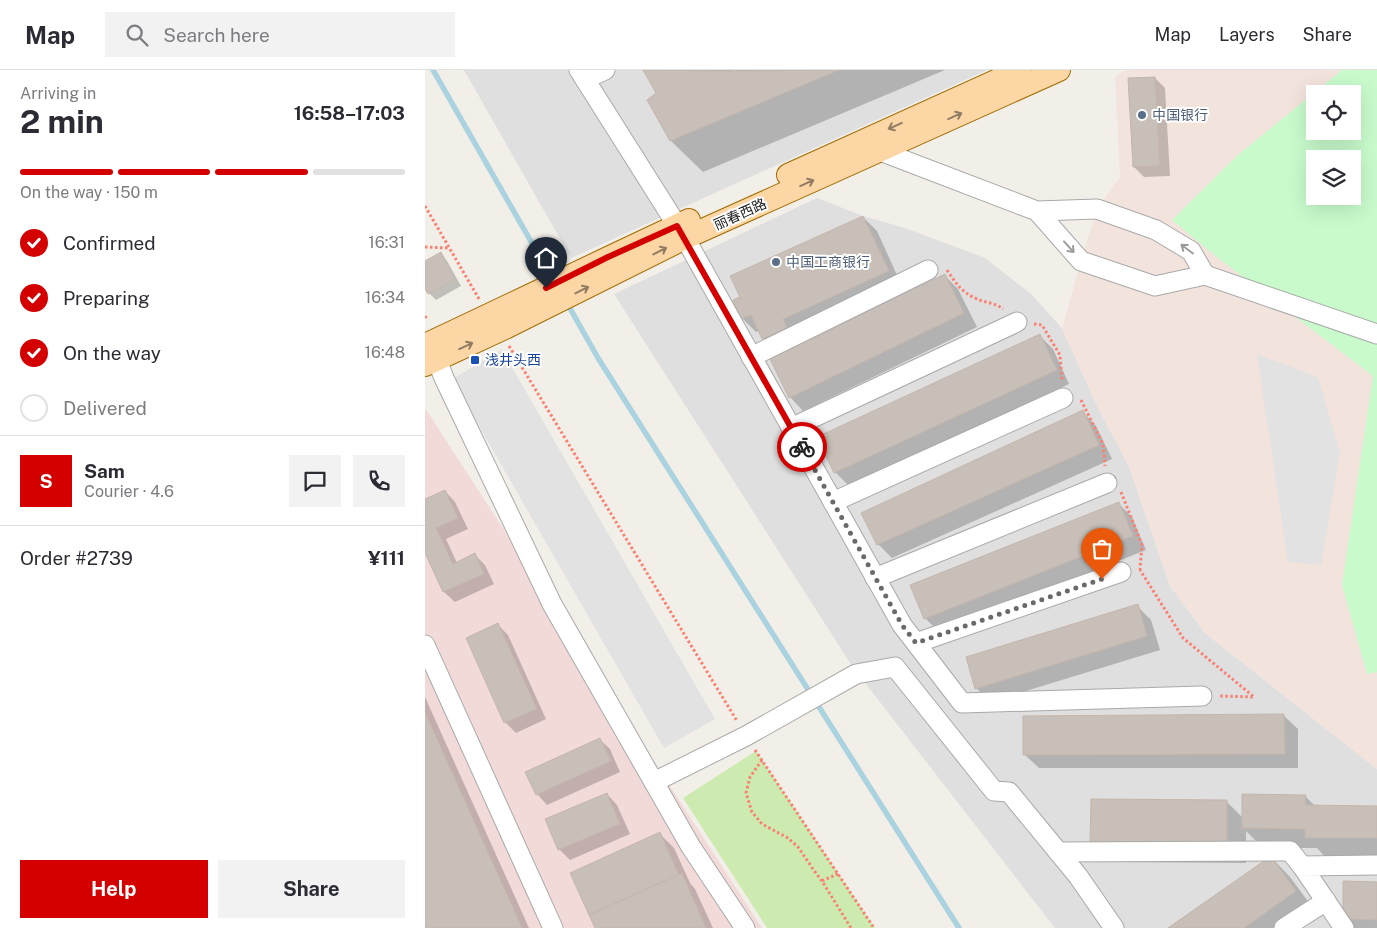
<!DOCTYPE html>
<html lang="en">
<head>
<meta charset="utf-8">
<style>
  body { margin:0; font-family:"Public Sans","Noto Sans SC",sans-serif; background:#f2f2f3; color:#2b2b33; height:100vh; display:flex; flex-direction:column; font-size:19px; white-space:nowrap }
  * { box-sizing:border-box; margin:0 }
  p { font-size:16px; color:#7c7c81 }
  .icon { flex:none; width:28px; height:28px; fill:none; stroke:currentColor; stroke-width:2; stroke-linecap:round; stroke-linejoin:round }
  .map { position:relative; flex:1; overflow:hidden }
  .side { display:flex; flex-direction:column; background:#fff; width:425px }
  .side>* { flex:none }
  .tools { position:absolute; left:881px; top:15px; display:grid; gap:10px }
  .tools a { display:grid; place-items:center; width:55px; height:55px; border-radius:0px; background:#fff; box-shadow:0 5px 20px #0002; font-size:25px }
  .pin { position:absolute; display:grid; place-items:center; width:42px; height:42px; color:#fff; margin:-51px -21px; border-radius:50% 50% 50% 0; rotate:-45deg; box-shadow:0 0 5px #0007 }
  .pin .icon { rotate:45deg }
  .courier { position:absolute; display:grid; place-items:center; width:50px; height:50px; margin:-25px; border:4px solid #d40000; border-radius:50%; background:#fff; color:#222; box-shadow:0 1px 6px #0007 }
  .head em { font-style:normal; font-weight:700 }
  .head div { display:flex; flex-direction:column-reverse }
  .head { display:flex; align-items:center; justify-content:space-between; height:85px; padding:0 20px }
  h1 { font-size:32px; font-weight:700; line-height:38px }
  .bar { display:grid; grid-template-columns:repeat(4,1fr); gap:8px 5px; align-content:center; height:60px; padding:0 20px }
  .bar i { height:6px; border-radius:4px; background:#e1e1e2 }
  .bar .on { background:#d40000 }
  .bar p { grid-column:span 4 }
  .line { display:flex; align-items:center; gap:12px; padding:0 20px; border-top:1px solid #e1e1e2 }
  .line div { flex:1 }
  .round { display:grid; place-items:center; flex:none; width:52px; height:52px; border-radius:0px; background:#f2f2f3 }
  ol { padding:0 20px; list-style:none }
  li { display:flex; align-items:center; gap:15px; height:55px }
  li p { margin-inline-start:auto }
  li .icon { padding:5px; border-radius:50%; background:#d40000; color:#fff; stroke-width:4 }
  li:last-child { color:#7c7c81 }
  li i { width:28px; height:28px; border:2px solid #e1e1e2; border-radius:50% }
  .primary-button { display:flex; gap:10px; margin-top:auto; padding:10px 20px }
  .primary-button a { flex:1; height:58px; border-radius:0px; background:#d40000; color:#fff; font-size:20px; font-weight:700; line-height:58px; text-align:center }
  .primary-button a+a { background:#f2f2f3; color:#2b2b33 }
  header { display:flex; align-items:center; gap:30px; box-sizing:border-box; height:70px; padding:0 25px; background:#fff; border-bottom:1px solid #e1e1e2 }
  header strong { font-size:24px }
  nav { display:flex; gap:28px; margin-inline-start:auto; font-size:18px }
  .search { width:350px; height:45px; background:#f2f2f3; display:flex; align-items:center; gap:12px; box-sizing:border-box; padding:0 18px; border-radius:0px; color:#7c7c81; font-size:19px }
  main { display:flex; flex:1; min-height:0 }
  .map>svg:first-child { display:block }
</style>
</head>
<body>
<header>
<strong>Map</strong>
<div class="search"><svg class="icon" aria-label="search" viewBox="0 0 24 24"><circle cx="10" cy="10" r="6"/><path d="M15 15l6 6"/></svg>Search here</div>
<nav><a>Map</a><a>Layers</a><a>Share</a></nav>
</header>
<main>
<section class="side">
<div class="head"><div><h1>2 min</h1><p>Arriving in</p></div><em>16:58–17:03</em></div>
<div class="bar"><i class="on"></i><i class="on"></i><i class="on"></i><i></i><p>On the way · 150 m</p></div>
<ol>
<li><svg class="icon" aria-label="check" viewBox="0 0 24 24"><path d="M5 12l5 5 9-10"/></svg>Confirmed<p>16:31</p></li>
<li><svg class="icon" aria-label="check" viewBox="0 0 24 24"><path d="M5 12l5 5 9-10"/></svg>Preparing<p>16:34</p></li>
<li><svg class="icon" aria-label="check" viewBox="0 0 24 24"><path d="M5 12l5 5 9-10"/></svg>On the way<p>16:48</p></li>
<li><i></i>Delivered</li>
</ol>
<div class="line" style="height:90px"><b class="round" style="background:#d40000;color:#fff">S</b><div><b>Sam</b><p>Courier · 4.6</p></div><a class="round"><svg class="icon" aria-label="chat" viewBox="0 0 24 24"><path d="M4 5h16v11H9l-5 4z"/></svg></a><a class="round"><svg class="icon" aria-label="phone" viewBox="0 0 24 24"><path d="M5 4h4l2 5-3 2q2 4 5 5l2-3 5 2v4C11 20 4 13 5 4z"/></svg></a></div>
<div class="line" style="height:65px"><div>Order #2739</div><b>¥111</b></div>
<div class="primary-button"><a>Help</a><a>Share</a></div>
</section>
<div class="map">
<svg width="952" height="858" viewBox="0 0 952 858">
  <rect width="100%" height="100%" fill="#f2efe9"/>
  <g fill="#e0dfdf">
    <path d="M39 0H562L146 188Z"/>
    <path d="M392 128 438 146 480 158 560 188 606 224 637 258 675 342 704 396 745 516 780 563 952 699V858H630L427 596 189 224Z"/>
  </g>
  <path fill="#f2dad9" d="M0 338 337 858H0Z"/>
  <path fill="#f3e3dd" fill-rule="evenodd" d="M700 0H952V699L780 563 745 516 704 396 675 342 637 259 656 191 672 139 695 107 690 7ZM890 24H928V61H890ZM890 89H928V126H890Z"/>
  <path fill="#cdebb0" d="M331 681 450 858H342L258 728Z"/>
  <path fill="#c8facc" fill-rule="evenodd" d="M917 0H952V602L942 604 917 515 948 306 793 188 747 150 813 85ZM890 24H928V61H890ZM890 89H928V126H890Z"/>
  <g fill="#e2e2e2">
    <path d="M77 280 290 649 239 678 27 309Z"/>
    <path d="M832 284 893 307 915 383 896 495 863 492Z"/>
  </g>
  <g fill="#0003">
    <path d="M219 0H307L308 1 311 0H520L278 102 246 71 223 30 233 24Z"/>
    <path d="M730 8 740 18 745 106 719 107 709 97Z"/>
    <path d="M438 147 452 161 476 214 352 282 338 268 335 260 331 262 317 248Z"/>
    <path d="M16 184 22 191 36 216 11 230 4 223 0 216V193Z"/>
    <path d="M520 206 533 219 552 257 378 341 365 327Z"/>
    <path d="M614 265 628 279 644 314 424 416 410 402Z"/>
    <path d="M658 342 671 356 687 389 467 488 453 474Z"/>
    <path d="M20 421 30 432 43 459 21 469 32 493 50 485 60 495 69 514 30 532 19 522 0 480V430Z"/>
    <path d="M694 434 707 447 721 480 514 562 500 548Z"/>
    <path d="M712 536 726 550 735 580 565 632 551 618Z"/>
    <path d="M73 555 83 565 121 649 91 663 80 652 42 569Z"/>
    <path d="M0 627 104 858H0Z"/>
    <path d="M859 646 873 659V698H614L600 685Z"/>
    <path d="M174 669 185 679 195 702 122 735 112 724Z"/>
    <path d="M182 724 192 735 205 764 145 790 134 779Z"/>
    <path d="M880 726 890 736 952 737V787H900L892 778H838L821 761V793L686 792 667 772 802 732 819 749Z"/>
    <path d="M235 764 249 778 265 813 270 819 288 858H171Z"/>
    <path d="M846 787 865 807 890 841 866 858H745Z"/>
    <path d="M952 813V858H928L919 849Z"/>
  </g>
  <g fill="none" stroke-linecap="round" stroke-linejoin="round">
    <g stroke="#aad3df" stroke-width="5.5">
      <path d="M8 0 128 210"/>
      <path d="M142 233 173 288 534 858"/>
    </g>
  </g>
  <g fill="#c7bfb8" stroke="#c4b6ab">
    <path d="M218 0 306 1 414 0 245 71 222 30 231 23Z"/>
    <path d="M730 7 735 96 708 97 703 8Z"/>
    <path d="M438 146 464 201 358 249 362 258 337 269 326 245 316 249 308 230 315 227 305 206Z"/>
    <path d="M16 182 30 209 3 224 0 219V191Z"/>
    <path d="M520 204 539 243 364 328 345 289Z"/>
    <path d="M615 264 632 300 409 403 392 367Z"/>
    <path d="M658 340 674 375 452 475 436 443Z"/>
    <path d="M20 420 33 448 11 458 28 494 50 483 59 504 18 522 0 483V429Z"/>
    <path d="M694 432 708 466 499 549 485 515Z"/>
    <path d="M713 534 722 566 550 619 541 587Z"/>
    <path d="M73 553 112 639 79 653 41 568Z"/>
    <path d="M0 642 97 858H0Z"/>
    <path d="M859 644 860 684 598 685V646Z"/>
    <path d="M175 668 186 691 111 725 100 702Z"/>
    <path d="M182 723 195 754 133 780 120 749Z"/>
    <path d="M817 724 881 725 880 735 952 736V768H880V759L817 758Z"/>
    <path d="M666 729 802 730V774L665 773Z"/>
    <path d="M235 762 254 805 164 845 145 803Z"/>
    <path d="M846 786 871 821 819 858H743Z"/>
    <path d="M257 803 281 858H170L164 845Z"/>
    <path d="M918 811 952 812V850L918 849Z"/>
  </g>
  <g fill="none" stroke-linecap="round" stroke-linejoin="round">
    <g stroke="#a9a9a9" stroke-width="21">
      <g id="minor">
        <path d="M154 0 260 168 477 555 537 633 777 626"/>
        <path d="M160 9 180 0"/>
        <path d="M455 81 612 141 672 139 731 160 766 181 780 205 730 216 656 191 612 141"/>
        <path d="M780 205 952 264"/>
        <path d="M326 287 503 200"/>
        <path d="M12 290 19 308 127 534 266 777 320 858"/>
        <path d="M366 358 592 252"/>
        <path d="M408 432 638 328"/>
        <path d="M450 508 682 413"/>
        <path d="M491 573 696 502"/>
        <path d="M0 575 128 858"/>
        <path d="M229 712 321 666 431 604 470 597 569 721 584 722 653 806 689 858"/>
        <path d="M633 782 865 781 877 796"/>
        <path d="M859 858 901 831"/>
        <path d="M919 858 877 796 952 795"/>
      </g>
    </g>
    <g stroke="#a06b00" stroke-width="24">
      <g id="major">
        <path d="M363 105 595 0"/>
        <path d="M0 275C88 234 175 191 264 150"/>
        <path d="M0 295 82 257 260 168 634 0"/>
      </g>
    </g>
    <g stroke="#fa8072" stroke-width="3" stroke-dasharray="2.5 2.5" stroke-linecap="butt">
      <path d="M0 136 54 229"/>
      <path d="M0 177 23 178"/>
      <path d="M522 200C531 213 536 222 552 229 561 233 571 233 578 239"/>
      <path d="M0 246 2 249"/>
      <path d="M609 254 617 255 635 285 637 311"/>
      <path d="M84 276 312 651"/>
      <path d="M656 330 678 374 680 396"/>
      <path d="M696 422 717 475 715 499"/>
      <path d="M714 500H715L758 568 829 627 795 626"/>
      <path d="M330 680 449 858"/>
      <path d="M337 690 325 707 321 723 327 742 337 754 363 768 373 777 390 802 397 811 426 858"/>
      <path d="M397 811 413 804"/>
    </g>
    <use href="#minor" stroke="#fff" stroke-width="19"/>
    <use href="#major" stroke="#fcd6a4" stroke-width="22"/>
  </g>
  <defs><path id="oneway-shaft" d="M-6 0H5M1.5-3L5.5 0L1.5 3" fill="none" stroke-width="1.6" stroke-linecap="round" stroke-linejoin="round" transform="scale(1.25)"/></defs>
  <g stroke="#8f7c63">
    <use href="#oneway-shaft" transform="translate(530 46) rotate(-24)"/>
    <use href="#oneway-shaft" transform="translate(470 56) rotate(156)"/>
    <use href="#oneway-shaft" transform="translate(382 113) rotate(-24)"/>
    <use href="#oneway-shaft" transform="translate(235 181) rotate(-27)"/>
    <use href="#oneway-shaft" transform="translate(157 220) rotate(-27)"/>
    <use href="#oneway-shaft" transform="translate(41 276) rotate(-25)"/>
  </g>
  <g stroke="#9c9c9c">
    <use href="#oneway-shaft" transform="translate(644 177) rotate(48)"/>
    <use href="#oneway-shaft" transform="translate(762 179) rotate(-143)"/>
  </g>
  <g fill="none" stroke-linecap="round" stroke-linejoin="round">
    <path stroke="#6b6a68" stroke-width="5" stroke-dasharray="0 9" d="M377 377 477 555 491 573 677 509"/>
    <path stroke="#d40000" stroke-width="6" d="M121 218 183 187 252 156 377 377"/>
  </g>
  <g fill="#5c6f8a" stroke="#fff" stroke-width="2">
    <circle cx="717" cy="45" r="5"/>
    <circle cx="351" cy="192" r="5"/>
  </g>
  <rect fill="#1a4fb4" stroke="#fff" stroke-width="2" x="45" y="285" width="10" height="10" rx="2.5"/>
  <g text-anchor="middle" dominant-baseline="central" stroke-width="4" stroke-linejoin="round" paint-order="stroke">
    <g font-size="14" fill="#4e5e75" stroke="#fff" text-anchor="start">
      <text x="727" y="45">中国银行</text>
      <text x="361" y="192">中国工商银行</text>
    </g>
    <g font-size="14" fill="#222" stroke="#fff">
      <text transform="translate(315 144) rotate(-24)">丽春西路</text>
    </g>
    <g font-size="14" fill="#164399" stroke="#fff" text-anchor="start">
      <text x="60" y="290">浅井头西</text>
    </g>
  </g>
</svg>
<div class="tools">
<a><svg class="icon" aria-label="locate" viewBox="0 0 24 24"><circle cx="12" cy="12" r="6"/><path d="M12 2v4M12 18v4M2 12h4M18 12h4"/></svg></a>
<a><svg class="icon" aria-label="layers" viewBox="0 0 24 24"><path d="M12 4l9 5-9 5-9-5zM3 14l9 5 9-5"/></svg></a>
</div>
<div class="pin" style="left:677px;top:509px;background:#ea580c"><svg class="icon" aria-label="bag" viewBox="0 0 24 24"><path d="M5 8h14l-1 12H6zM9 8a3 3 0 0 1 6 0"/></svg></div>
<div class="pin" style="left:121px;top:218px;background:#1f2937"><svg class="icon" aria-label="home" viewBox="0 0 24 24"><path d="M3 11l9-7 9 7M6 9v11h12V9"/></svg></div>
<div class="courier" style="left:377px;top:377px"><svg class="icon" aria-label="bike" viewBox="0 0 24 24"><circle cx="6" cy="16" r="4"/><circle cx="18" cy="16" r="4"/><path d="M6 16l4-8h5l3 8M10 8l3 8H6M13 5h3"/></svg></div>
</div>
</main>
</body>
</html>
